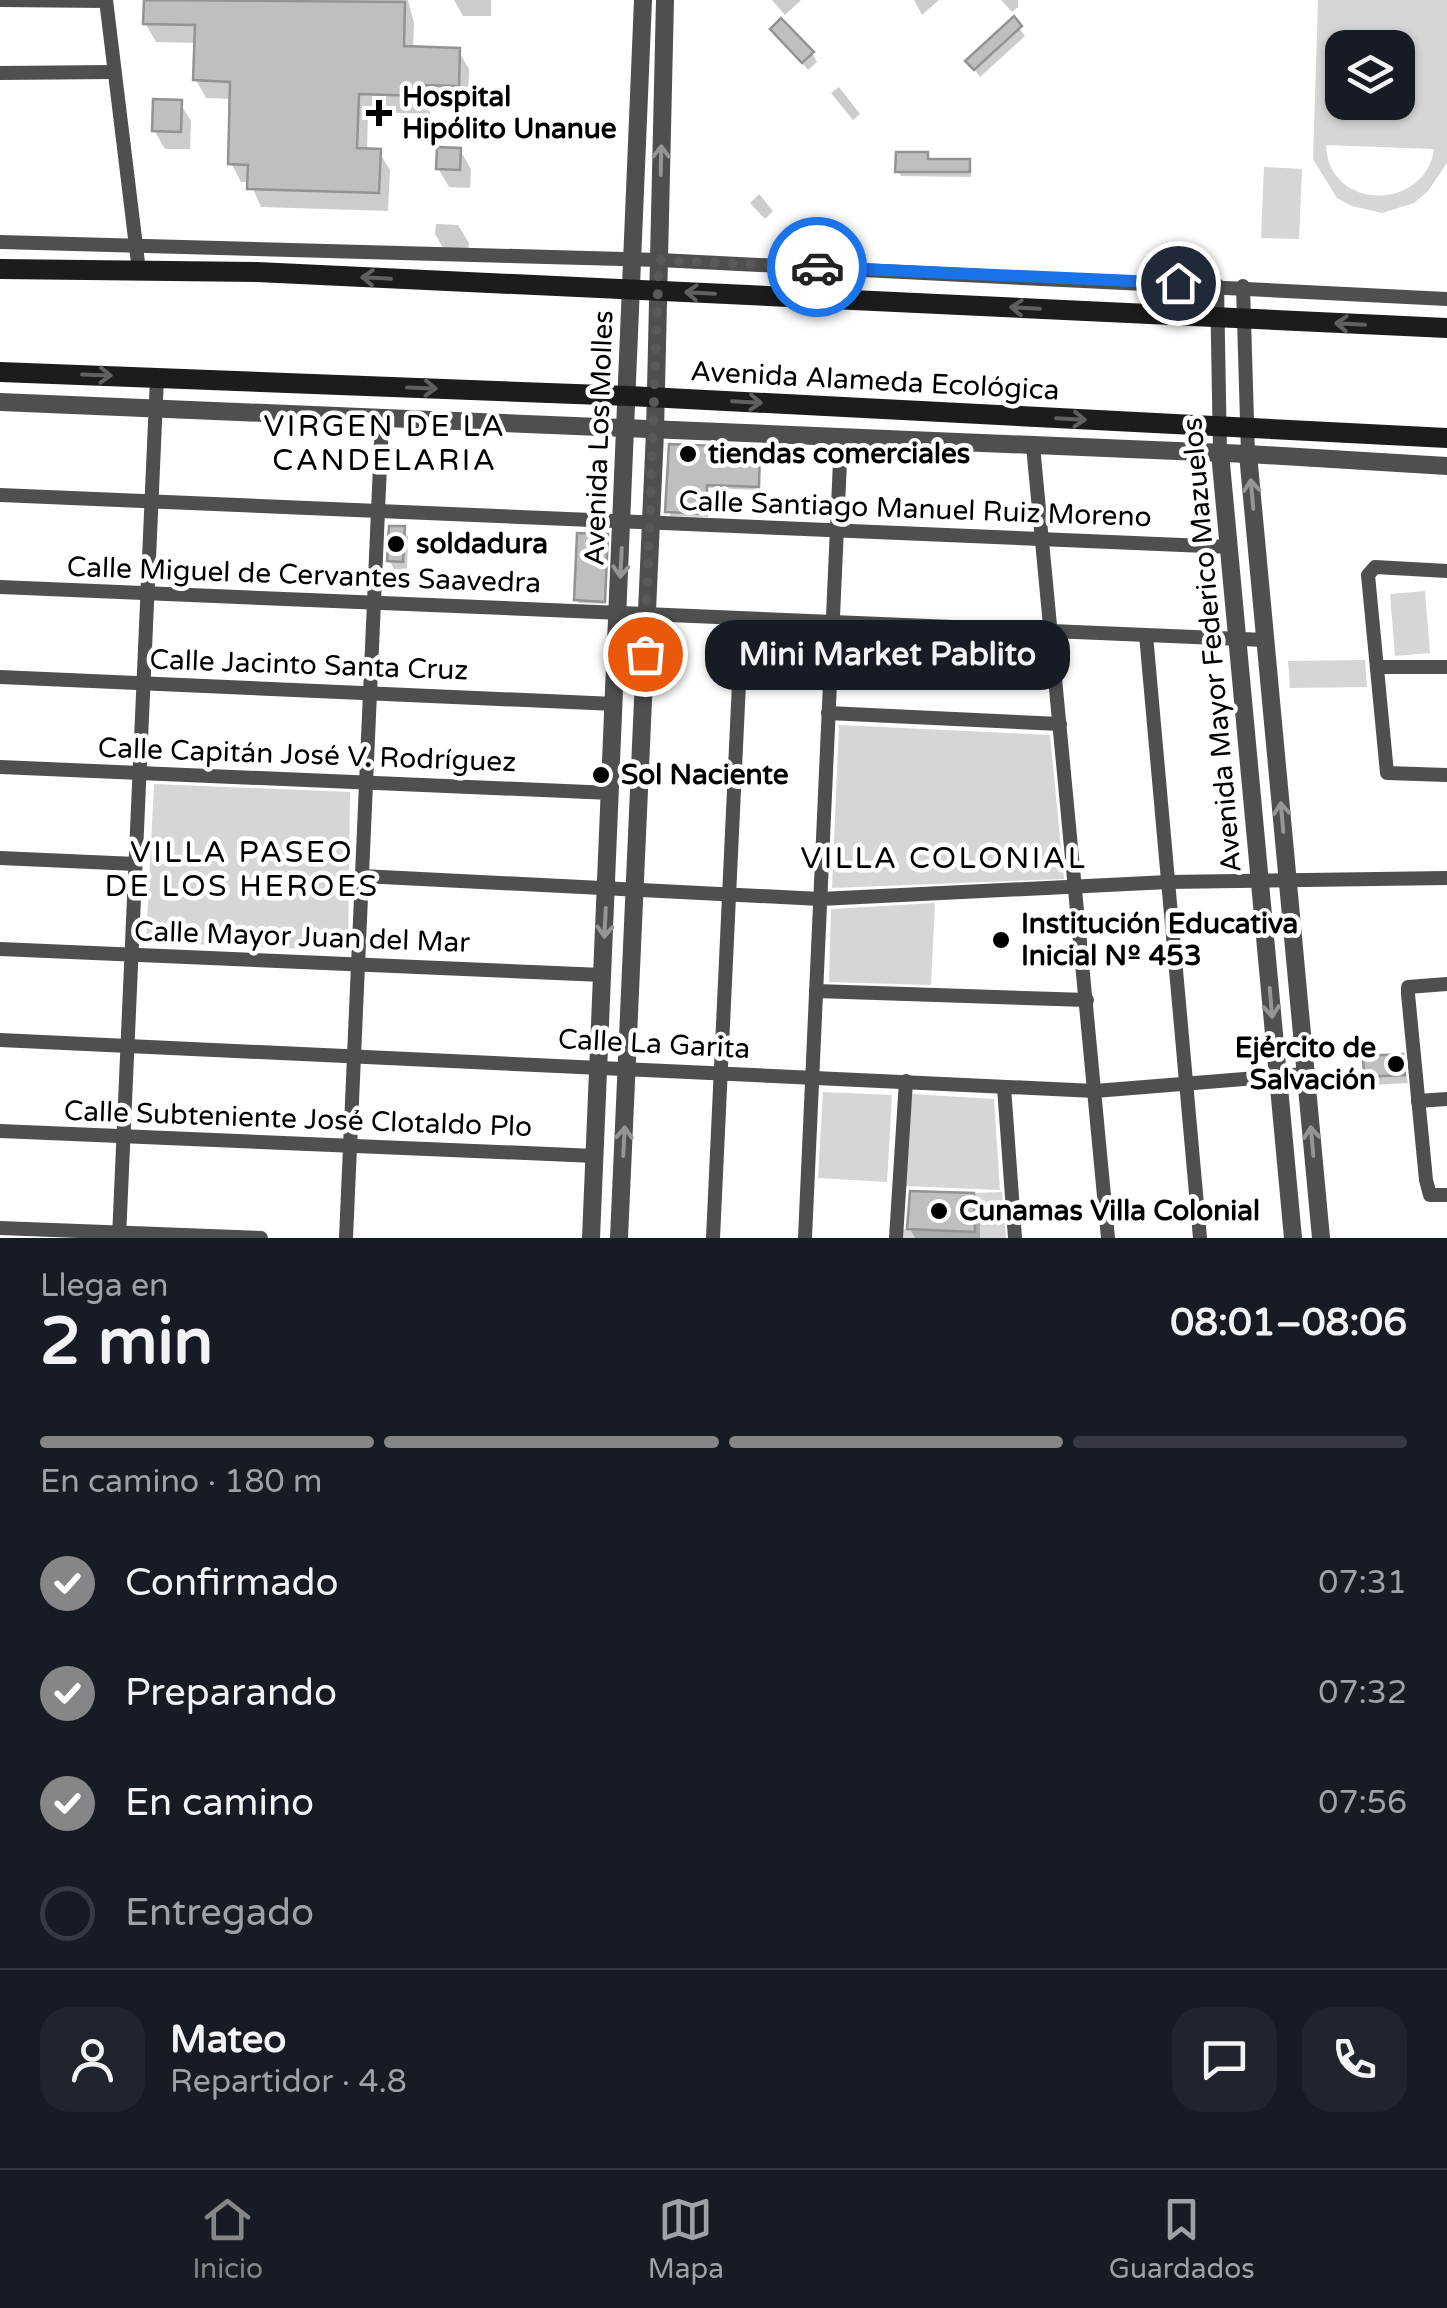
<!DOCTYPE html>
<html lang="es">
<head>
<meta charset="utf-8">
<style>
  body { margin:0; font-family:"Varela Round",sans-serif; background:#20242c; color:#f1f3f6; height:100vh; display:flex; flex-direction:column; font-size:38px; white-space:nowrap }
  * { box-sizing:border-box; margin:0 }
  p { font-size:32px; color:#9ea1a6 }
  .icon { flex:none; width:55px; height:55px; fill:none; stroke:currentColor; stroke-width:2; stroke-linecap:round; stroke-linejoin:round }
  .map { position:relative; height:1238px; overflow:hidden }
  .drawer { display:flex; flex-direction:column; background:#171b24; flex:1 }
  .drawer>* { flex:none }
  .tools { position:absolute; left:1325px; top:30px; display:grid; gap:20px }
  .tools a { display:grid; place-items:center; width:90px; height:90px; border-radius:20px; background:#171b24; box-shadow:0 2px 8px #0004; font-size:50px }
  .pin { position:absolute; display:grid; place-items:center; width:85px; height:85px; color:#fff; margin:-42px; border:5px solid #fff; border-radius:50%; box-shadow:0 2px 10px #0007 }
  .courier { position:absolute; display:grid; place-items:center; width:100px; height:100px; margin:-50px; border:8px solid #1a73e8; border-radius:50%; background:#fff; color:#222; box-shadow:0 2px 12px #0007 }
  .bubble { position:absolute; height:70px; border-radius:30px; background:#171b24; box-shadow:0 2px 8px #0004; font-size:32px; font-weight:700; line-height:70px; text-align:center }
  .headline em { font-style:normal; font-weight:700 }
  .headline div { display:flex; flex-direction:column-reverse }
  .headline { display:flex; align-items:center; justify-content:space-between; height:170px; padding:0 40px }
  h1 { font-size:65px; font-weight:700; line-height:75px }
  .bar { display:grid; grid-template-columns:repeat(4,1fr); gap:15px 10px; align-content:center; height:120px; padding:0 40px }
  .bar i { height:12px; border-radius:8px; background:#363941 }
  .bar .active { background:#858687 }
  .bar p { grid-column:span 4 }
  .line { display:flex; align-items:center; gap:25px; padding:0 40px; border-top:2px solid #363941 }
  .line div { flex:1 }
  .round { display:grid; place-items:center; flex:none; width:105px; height:105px; border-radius:30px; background:#20242c }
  ol { padding:0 40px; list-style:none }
  li { display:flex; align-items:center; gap:30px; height:110px }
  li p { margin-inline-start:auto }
  li .icon { padding:10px; border-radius:50%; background:#858687; color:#fff; stroke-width:4 }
  li:last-child { color:#9ea1a6 }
  li i { width:55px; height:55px; border:5px solid #363941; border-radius:50% }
  .menu { display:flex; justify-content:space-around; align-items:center; height:140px; border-top:2px solid #363941; background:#171b24; font-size:28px; color:#9ea1a6 }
  .menu a { display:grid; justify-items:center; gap:5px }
  .menu .active { color:#858687 }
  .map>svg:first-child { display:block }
</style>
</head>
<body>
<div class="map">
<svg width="1447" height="1238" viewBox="0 0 1447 1238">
  <rect width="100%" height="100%" fill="#fff"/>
  <g fill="#d6d6d6" fill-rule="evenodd">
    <path d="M1318 0H1447V163L1428 191 1414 203 1382 213 1352 206 1337 198 1313 159ZM1342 48H1398V102H1342ZM1326 145 1433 149 1434 150C1424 212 1328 211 1326 145Z"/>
    <path d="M1264 167 1302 169 1299 239 1261 238Z"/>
    <path d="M1425 591 1430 653 1395 656 1390 594Z"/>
    <path d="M1365 660 1367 687 1290 688 1288 661Z"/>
    <path d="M839 725 1050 735 1064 879 832 888Z"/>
    <path d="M154 784 350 792 348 951 146 942Z"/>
    <path d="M935 903 931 985 829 982 831 909Z"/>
    <path d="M823 1092 892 1095 887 1182 818 1178Z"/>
    <path d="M912 1094 994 1099 1000 1190 905 1186Z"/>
    <path d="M1002 1192 1006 1238H903V1229L973 1231 974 1193Z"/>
  </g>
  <g fill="#0003">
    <path d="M146 0H408L414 23 413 49 458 50 469 69 468 104 431 103 430 114 368 112 367 151 379 152 390 170 388 211 261 207 250 182H241L231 163 232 99 206 98 196 80 197 43 156 42 145 23Z"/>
    <path d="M454 0H491V16H463Z"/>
    <path d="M772 0H801L785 15Z"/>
    <path d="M914 0H939L922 15Z"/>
    <path d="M1001 0H1018V7L1012 12Z"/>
    <path d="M1013 20 1025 36 980 77 968 61Z"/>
    <path d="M773 29 812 53 817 62 808 70Z"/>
    <path d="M839 87 860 114 853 120 831 93Z"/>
    <path d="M180 103 191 121 190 149H165L154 130Z"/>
    <path d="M460 150 471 169 470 188 449 187 438 168Z"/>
    <path d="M927 154 930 159 968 162 971 177 901 176 898 171Z"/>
    <path d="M759 194 773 211 765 219 750 203Z"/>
    <path d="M436 224 458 225 469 243 468 254 446 253 435 234Z"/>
    <path d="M671 447 758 451 760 490 708 488V517L670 516Z"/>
    <path d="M403 529 408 537 407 570 394 569 389 560Z"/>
    <path d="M607 537 606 604 579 603 577 600Z"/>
    <path d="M1402 1056 1408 1083 1371 1085 1366 1076Z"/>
    <path d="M973 1196 980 1208V1238H915L910 1229Z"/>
  </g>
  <g fill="#bfbfbf" stroke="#939393" stroke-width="2.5">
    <path d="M144 0 405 2 404 46 460 48 459 86 421 85V96L359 94 357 148 381 149 379 193 247 189 248 165 228 164 230 82 193 80 195 25 143 24Z"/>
    <path d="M1014 16 1022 26 974 70 965 61Z"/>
    <path d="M781 18 814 52 802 63 770 29Z"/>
    <path d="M153 99 182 100 181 132 152 131Z"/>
    <path d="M437 147 461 148 460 170 436 169Z"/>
    <path d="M896 152H928V159H970V172H895Z"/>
    <path d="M669 444 760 448 759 487 707 485V514L665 512Z"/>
    <path d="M389 526H405L403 562 387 561Z"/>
    <path d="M577 533 608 534 605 602 574 600Z"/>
    <path d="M1403 1054 1405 1075 1364 1077 1363 1056Z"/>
    <path d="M910 1191 974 1193 975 1232 907 1229Z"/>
  </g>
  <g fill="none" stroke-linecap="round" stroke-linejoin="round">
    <g stroke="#4f4f4f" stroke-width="14">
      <path d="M0 0 106 1"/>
      <path d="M106 0 139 271"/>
      <path d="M0 73 113 72"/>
      <path d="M0 242 659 260 1447 299"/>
      <path d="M1217 285 1220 453"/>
      <path d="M1243 286 1248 454"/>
      <path d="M1033 446 1108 1238"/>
      <path d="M0 495 1229 547"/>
      <path d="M1447 571 1375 567 1368 575 1387 773 1447 775"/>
      <path d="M0 587 1265 640"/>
      <path d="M1146 635 1200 1238"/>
      <path d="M1377 667H1447"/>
      <path d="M0 677 615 704"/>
      <path d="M828 713 1060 724"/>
      <path d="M0 767 611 793"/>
      <path d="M0 858 136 864"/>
      <path d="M362 876 820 899 1168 882 1447 878"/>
      <path d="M0 949 603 975"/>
      <path d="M1447 984 1408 987V994L1426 1180 1430 1195H1447"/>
      <path d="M816 991 1087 1000"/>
      <path d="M0 1040 1095 1091 1305 1074"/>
      <path d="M1004 1087 1015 1238"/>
      <path d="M1418 1101 1447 1099"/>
      <path d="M0 1131 595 1156"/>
      <path d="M0 1228 261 1238"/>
      <path d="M119 1238 157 377"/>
      <path d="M346 1238 382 420"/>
      <path d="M713 1238 742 619"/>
      <path d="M805 1238 841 439"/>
      <path d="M896 1238 906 1081"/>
    </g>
    <g stroke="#4f4f4f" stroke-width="18">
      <path d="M0 402 1248 454 1447 466"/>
      <path d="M1220 453 1293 1238"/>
      <path d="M1248 454 1321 1238"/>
      <path d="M591 1238 643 0"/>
      <path d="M619 1238 655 432 665 0"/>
    </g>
    <g stroke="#1c1c1c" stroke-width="20">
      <path d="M0 269 257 272 1447 328"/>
      <path d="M0 372 629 396 1447 438"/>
    </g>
  </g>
  <defs><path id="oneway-shaft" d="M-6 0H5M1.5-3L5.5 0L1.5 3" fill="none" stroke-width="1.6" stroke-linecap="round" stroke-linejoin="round" transform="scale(2.5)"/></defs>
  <g stroke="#959595">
    <use href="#oneway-shaft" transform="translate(661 160) rotate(-89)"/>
    <use href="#oneway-shaft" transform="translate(1252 494) rotate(-95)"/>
    <use href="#oneway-shaft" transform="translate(621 563) rotate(93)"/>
    <use href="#oneway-shaft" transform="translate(1282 817) rotate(-95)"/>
    <use href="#oneway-shaft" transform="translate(605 923) rotate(93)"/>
    <use href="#oneway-shaft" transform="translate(1271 1003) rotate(85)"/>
    <use href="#oneway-shaft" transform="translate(624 1141) rotate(-87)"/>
    <use href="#oneway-shaft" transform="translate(1312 1141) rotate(-95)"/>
  </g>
  <g stroke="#606060">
    <use href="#oneway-shaft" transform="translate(376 278) rotate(-177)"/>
    <use href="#oneway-shaft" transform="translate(700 293) rotate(-177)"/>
    <use href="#oneway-shaft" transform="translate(1025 308) rotate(-177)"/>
    <use href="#oneway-shaft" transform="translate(1350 324) rotate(-177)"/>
    <use href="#oneway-shaft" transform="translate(97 375) rotate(2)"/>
    <use href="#oneway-shaft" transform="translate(422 388) rotate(2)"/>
    <use href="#oneway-shaft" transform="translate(747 402) rotate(3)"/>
    <use href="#oneway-shaft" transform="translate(1071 419) rotate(3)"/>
  </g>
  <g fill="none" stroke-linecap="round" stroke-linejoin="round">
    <path stroke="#595959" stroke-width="10" stroke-dasharray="0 18" d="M645 654 659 260 817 267"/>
    <path stroke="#1a73e8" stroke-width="12" d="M817 267 1178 283"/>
  </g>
  <g fill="#000" stroke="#fff" stroke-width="4">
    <path d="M374 98h10v10h10v10h-10v10h-10v-10h-10v-10h10z"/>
    <circle cx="688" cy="454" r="10"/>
    <circle cx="396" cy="544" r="10"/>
    <circle cx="601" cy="775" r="10"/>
    <circle cx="1001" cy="940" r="10"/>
    <circle cx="1396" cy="1064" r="10"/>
    <circle cx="939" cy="1211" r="10"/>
  </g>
  <g text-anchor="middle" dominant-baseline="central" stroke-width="9" stroke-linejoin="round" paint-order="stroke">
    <g font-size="28" font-weight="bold" fill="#000" stroke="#fff" text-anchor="start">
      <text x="402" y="97">Hospital<tspan x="402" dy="32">Hipólito Unanue</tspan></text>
      <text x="708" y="454">tiendas comerciales</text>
      <text x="416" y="544">soldadura</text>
      <text x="621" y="775">Sol Naciente</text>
      <text x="1021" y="924">Institución Educativa<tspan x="1021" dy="32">Inicial Nº 453</tspan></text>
      <text x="1376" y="1048" text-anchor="end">Ejército de<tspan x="1376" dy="32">Salvación</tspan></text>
      <text x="959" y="1211">Cunamas Villa Colonial</text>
    </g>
    <g font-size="28" fill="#000" stroke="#fff">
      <text transform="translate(875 381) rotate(3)">Avenida Alameda Ecológica</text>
      <text transform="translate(599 438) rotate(-88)">Avenida Los Molles</text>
      <text transform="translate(915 509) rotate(2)">Calle Santiago Manuel Ruiz Moreno</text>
      <text transform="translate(304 575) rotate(2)">Calle Miguel de Cervantes Saavedra</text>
      <text transform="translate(1212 645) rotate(-95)">Avenida Mayor Federico Mazuelos</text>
      <text transform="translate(309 665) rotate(2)">Calle Jacinto Santa Cruz</text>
      <text transform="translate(307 755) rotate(2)">Calle Capitán José V. Rodríguez</text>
      <text transform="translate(302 937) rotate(2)">Calle Mayor Juan del Mar</text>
      <text transform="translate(654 1044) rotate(3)">Calle La Garita</text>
      <text transform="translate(298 1119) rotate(2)">Calle Subteniente José Clotaldo Plo</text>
    </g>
    <g font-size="30" letter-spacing="2.5" fill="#000" stroke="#fff">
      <text x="385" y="426">VIRGEN DE LA<tspan x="385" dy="34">CANDELARIA</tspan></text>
      <text x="242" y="852">VILLA PASEO<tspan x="242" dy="34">DE LOS HEROES</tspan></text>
      <text x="944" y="858">VILLA COLONIAL</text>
    </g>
  </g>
</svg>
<div class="tools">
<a><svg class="icon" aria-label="layers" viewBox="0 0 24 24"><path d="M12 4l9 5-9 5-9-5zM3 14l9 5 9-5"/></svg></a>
</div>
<div class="pin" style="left:645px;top:654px;background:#ea580c"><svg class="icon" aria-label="bag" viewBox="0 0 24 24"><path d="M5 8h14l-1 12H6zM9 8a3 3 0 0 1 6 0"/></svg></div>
<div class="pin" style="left:1178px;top:283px;background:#1f2937"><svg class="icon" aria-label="home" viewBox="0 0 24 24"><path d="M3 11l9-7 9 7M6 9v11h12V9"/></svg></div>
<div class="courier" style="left:817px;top:267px"><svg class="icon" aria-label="car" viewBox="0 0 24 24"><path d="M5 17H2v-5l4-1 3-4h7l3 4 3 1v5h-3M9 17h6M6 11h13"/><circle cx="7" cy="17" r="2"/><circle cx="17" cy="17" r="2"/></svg></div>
<div class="bubble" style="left:705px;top:620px;width:365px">Mini Market Pablito</div>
</div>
<section class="drawer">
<div class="headline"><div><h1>2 min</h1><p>Llega en</p></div><em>08:01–08:06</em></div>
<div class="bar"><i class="active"></i><i class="active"></i><i class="active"></i><i></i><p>En camino · 180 m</p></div>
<ol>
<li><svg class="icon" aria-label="check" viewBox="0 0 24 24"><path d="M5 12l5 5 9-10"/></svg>Confirmado<p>07:31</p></li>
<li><svg class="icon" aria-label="check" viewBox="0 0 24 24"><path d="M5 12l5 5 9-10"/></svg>Preparando<p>07:32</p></li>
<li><svg class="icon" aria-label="check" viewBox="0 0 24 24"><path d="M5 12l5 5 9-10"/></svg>En camino<p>07:56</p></li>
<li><i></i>Entregado</li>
</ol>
<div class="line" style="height:180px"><a class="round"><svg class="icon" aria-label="person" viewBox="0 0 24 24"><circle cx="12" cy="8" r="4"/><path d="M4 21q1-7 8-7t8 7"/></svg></a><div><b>Mateo</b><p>Repartidor · 4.8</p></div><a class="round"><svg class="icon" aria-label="chat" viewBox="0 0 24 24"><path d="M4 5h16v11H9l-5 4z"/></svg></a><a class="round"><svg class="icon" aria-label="phone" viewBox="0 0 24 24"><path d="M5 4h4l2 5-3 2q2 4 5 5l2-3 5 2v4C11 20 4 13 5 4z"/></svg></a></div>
</section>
<nav class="menu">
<a class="active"><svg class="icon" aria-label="home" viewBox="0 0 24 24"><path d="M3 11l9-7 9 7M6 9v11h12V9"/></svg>Inicio</a>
<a><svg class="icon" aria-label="map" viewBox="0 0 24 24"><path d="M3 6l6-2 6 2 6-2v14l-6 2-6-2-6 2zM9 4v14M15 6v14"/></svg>Mapa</a>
<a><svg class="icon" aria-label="saved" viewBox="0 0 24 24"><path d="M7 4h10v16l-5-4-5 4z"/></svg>Guardados</a>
</nav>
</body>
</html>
